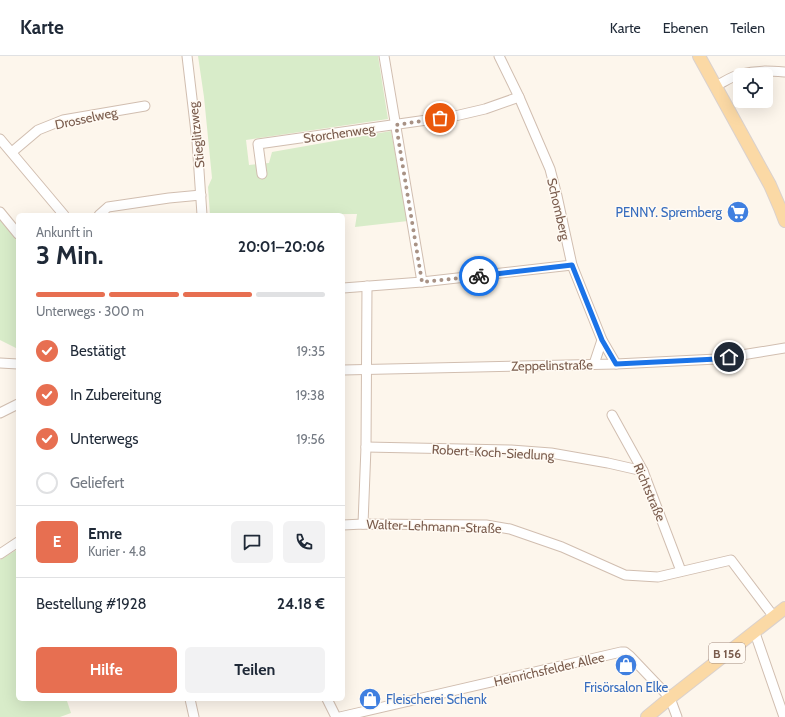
<!DOCTYPE html>
<html lang="de">
<head>
<meta charset="utf-8">
<style>
  body { margin:0; font-family:Cabin,sans-serif; background:#f2f2f3; color:#1f2937; height:100vh; display:flex; flex-direction:column; font-size:15px; white-space:nowrap }
  * { box-sizing:border-box; margin:0 }
  p { font-size:13px; color:#747a83 }
  .icon { flex:none; width:22px; height:22px; fill:none; stroke:currentColor; stroke-width:2; stroke-linecap:round; stroke-linejoin:round }
  .map { position:relative; flex:1; overflow:hidden }
  .drawer { position:absolute; left:16px; top:157px; width:329px; height:488px; display:flex; flex-direction:column; background:#fff; border-radius:6px; box-shadow:0 4px 16px #0002 }
  .drawer>* { flex:none }
  .controls { position:absolute; left:733px; top:12px; display:grid; gap:8px }
  .controls a { display:grid; place-items:center; width:40px; height:40px; border-radius:6px; background:#fff; box-shadow:0 4px 16px #0002; font-size:20px }
  .pin { position:absolute; display:grid; place-items:center; width:34px; height:34px; color:#fff; margin:-17px; border:2px solid #fff; border-radius:50%; box-shadow:0 1px 4px #0007 }
  .courier { position:absolute; display:grid; place-items:center; width:40px; height:40px; margin:-20px; border:3px solid #1a73e8; border-radius:50%; background:#fff; color:#222; box-shadow:0 1px 5px #0007 }
  .headline em { font-style:normal; font-weight:700 }
  .headline div { display:flex; flex-direction:column-reverse }
  .headline { display:flex; align-items:center; justify-content:space-between; height:68px; padding:0 20px }
  h1 { font-size:26px; font-weight:700; line-height:30px }
  .bar { display:grid; grid-template-columns:repeat(4,1fr); gap:6px 4px; align-content:center; height:48px; padding:0 20px }
  .bar i { height:5px; border-radius:3px; background:#e0e1e3 }
  .bar .current { background:#e76f51 }
  .bar p { grid-column:span 4 }
  .line { display:flex; align-items:center; gap:10px; padding:0 20px; border-top:1px solid #e0e1e3 }
  .line div { flex:1 }
  .round { display:grid; place-items:center; flex:none; width:42px; height:42px; border-radius:6px; background:#f2f2f3 }
  ol { padding:0 20px; list-style:none }
  li { display:flex; align-items:center; gap:12px; height:44px }
  li p { margin-inline-start:auto }
  li .icon { padding:4px; border-radius:50%; background:#e76f51; color:#fff; stroke-width:4 }
  li:last-child { color:#747a83 }
  li i { width:22px; height:22px; border:2px solid #e0e1e3; border-radius:50% }
  .cta { display:flex; gap:8px; margin-top:auto; padding:8px 20px }
  .cta a { flex:1; height:46px; border-radius:6px; background:#e76f51; color:#fff; font-size:16px; font-weight:700; line-height:46px; text-align:center }
  .cta a+a { background:#f2f2f3; color:#1f2937 }
  header { display:flex; align-items:center; gap:24px; box-sizing:border-box; height:56px; padding:0 20px; background:#fff; border-bottom:1px solid #e0e1e3 }
  header strong { font-size:19px }
  nav { display:flex; gap:22px; margin-inline-start:auto; font-size:14px }
  .map>svg:first-child { display:block }
</style>
</head>
<body>
<header>
<strong>Karte</strong>
<nav><a>Karte</a><a>Ebenen</a><a>Teilen</a></nav>
</header>
<div class="map">
<svg width="785" height="661" viewBox="0 0 785 661">
  <rect width="100%" height="100%" fill="#fdf6ec"/>
  <g fill="#d8ecc9">
    <path d="M198 0H378L388 63 246 84 249 109 269 107 272 96 391 75 408 165 355 171 357 158 210 159 208 131 212 122 204 41Z"/>
    <path d="M0 163 18 186V293L0 284Z"/>
    <path d="M18 493V643H74L67 645 71 657 60 661H0V504Z"/>
  </g>
  <g fill="none" stroke-linecap="round" stroke-linejoin="round">
    <g stroke="#d1beb0" stroke-width="11">
      <g id="minor">
        <path d="M187 0 197 85 202 159"/>
        <path d="M384 0 422 226"/>
        <path d="M499 0 519 41 550 113 557 140 572 209 602 284 616 308"/>
        <path d="M716 30C724 26 732 20 741 18 756 14 770 15 785 16"/>
        <path d="M0 83 64 159"/>
        <path d="M12 96 38 74 63 64 145 50"/>
        <path d="M262 118 258 88 455 60 485 53 519 41"/>
        <path d="M0 156 18 178"/>
        <path d="M99 159 108 151 169 142 201 139"/>
        <path d="M343 232 422 226 572 209"/>
        <path d="M0 307 18 308"/>
        <path d="M594 308 602 284"/>
        <path d="M343 314 616 308 717 303 785 292"/>
        <path d="M0 357 18 348"/>
        <path d="M612 359 643 415 681 515"/>
        <path d="M366 391 511 394 551 397 608 407 643 415"/>
        <path d="M363 468 366 391 367 230"/>
        <path d="M343 469 363 468 486 469 510 473 562 491 625 519 658 521 731 504 774 561"/>
        <path d="M0 498 18 486"/>
        <path d="M753 577 756 580 784 661"/>
        <path d="M190 643 194 661"/>
        <path d="M327 643 336 661"/>
        <path d="M340 661 621 596H625L630 600 670 642 677 661"/>
      </g>
    </g>
    <g stroke="#dad1cd" stroke-width="14">
      <g id="major">
        <path d="M699 0 770 129 780 152 785 165"/>
        <path d="M647 661 670 642 785 552"/>
      </g>
    </g>
    <use href="#minor" stroke="#fff" stroke-width="9"/>
    <use href="#major" stroke="#fbd9a5" stroke-width="12"/>
  </g>
  <g fill="none" stroke-linecap="round" stroke-linejoin="round">
    <path stroke="#a89285" stroke-width="4" stroke-dasharray="0 7.2" d="M440 62 396 69 422 226 479 220"/>
    <path stroke="#1a73e8" stroke-width="5" d="M479 220 572 209 602 284 616 308 717 303 729 301"/>
  </g>
  <defs>
    <g id="supermarket-disc" transform="scale(1.15)"><circle r="9.5" fill="#3f7fe0" stroke="#fffaf3"/><path d="M-6-5.5h2.5l.6 2H6L4.5 2H-2.5L-4.4-4H-6ZM-1.5 3.2a1.3 1.3 0 1 0 .1 0ZM3 3.2a1.3 1.3 0 1 0 .1 0Z" fill="#fff"/></g>
    <g id="shop-disc" transform="scale(1.15)"><circle r="9.5" fill="#3f7fe0" stroke="#fffaf3"/><path d="M-5-2.5h2.3a2.7 3.5 0 0 1 5.4 0H5L5.5 6h-11ZM-1.5-2.5h3a1.5 2.3 0 0 0-3 0Z" fill="#fff"/></g>
  </defs>
  <g fill-rule="evenodd">
    <use href="#supermarket-disc" x="738" y="156"/>
    <use href="#shop-disc" x="626" y="609"/>
    <use href="#shop-disc" x="370" y="643"/>
  </g>
  <g text-anchor="middle" dominant-baseline="central" stroke-width="3" stroke-linejoin="round" paint-order="stroke">
    <rect fill="#fffaf3" stroke="#a28b7f" stroke-width="1" x="709" y="587" width="36" height="20" rx="3"/>
    <g font-size="12" font-weight="bold" fill="#7a5c4d">
      <text x="727" y="597">B 156</text>
    </g>
    <g font-size="13" fill="#7a5c4d" stroke="#fffaf3">
      <text transform="translate(86 62) rotate(-12)">Drosselweg</text>
      <text transform="translate(339 77) rotate(-8)">Storchenweg</text>
      <text transform="translate(196 79) rotate(-96)">Stieglitzweg</text>
      <text transform="translate(559 153) rotate(77)">Schomberg</text>
      <text transform="translate(552 309) rotate(-1)">Zeppelinstraße</text>
      <text transform="translate(493 396) rotate(3)">Robert-Koch-Siedlung</text>
      <text transform="translate(650 436) rotate(67)">Richtstraße</text>
      <text transform="translate(434 470) rotate(2)">Walter-Lehmann-Straße</text>
      <text transform="translate(549 613) rotate(-13)">Heinrichsfelder Allee</text>
    </g>
    <g font-size="13" fill="#366cbe" stroke="#fffaf3" text-anchor="end">
      <text x="722" y="156">PENNY. Spremberg</text>
      <text x="626" y="631" text-anchor="middle">Frisörsalon Elke</text>
      <text x="386" y="643" text-anchor="start">Fleischerei Schenk</text>
    </g>
  </g>
</svg>
<div class="controls">
<a><svg class="icon" aria-label="locate" viewBox="0 0 24 24"><circle cx="12" cy="12" r="6"/><path d="M12 2v4M12 18v4M2 12h4M18 12h4"/></svg></a>
</div>
<div class="pin" style="left:440px;top:62px;background:#ea580c"><svg class="icon" aria-label="bag" viewBox="0 0 24 24"><path d="M5 8h14l-1 12H6zM9 8a3 3 0 0 1 6 0"/></svg></div>
<div class="pin" style="left:729px;top:301px;background:#1f2937"><svg class="icon" aria-label="home" viewBox="0 0 24 24"><path d="M3 11l9-7 9 7M6 9v11h12V9"/></svg></div>
<div class="courier" style="left:479px;top:220px"><svg class="icon" aria-label="bike" viewBox="0 0 24 24"><circle cx="6" cy="16" r="4"/><circle cx="18" cy="16" r="4"/><path d="M6 16l4-8h5l3 8M10 8l3 8H6M13 5h3"/></svg></div>
<section class="drawer">
<div class="headline"><div><h1>3 Min.</h1><p>Ankunft in</p></div><em>20:01–20:06</em></div>
<div class="bar"><i class="current"></i><i class="current"></i><i class="current"></i><i></i><p>Unterwegs · 300 m</p></div>
<ol>
<li><svg class="icon" aria-label="check" viewBox="0 0 24 24"><path d="M5 12l5 5 9-10"/></svg>Bestätigt<p>19:35</p></li>
<li><svg class="icon" aria-label="check" viewBox="0 0 24 24"><path d="M5 12l5 5 9-10"/></svg>In Zubereitung<p>19:38</p></li>
<li><svg class="icon" aria-label="check" viewBox="0 0 24 24"><path d="M5 12l5 5 9-10"/></svg>Unterwegs<p>19:56</p></li>
<li><i></i>Geliefert</li>
</ol>
<div class="line" style="height:72px"><b class="round" style="background:#e76f51;color:#fff">E</b><div><b>Emre</b><p>Kurier · 4.8</p></div><a class="round"><svg class="icon" aria-label="chat" viewBox="0 0 24 24"><path d="M4 5h16v11H9l-5 4z"/></svg></a><a class="round"><svg class="icon" aria-label="phone" viewBox="0 0 24 24"><path d="M5 4h4l2 5-3 2q2 4 5 5l2-3 5 2v4C11 20 4 13 5 4z"/></svg></a></div>
<div class="line" style="height:52px"><div>Bestellung #1928</div><b>24.18 €</b></div>
<div class="cta"><a>Hilfe</a><a>Teilen</a></div>
</section>
</div>
</body>
</html>
